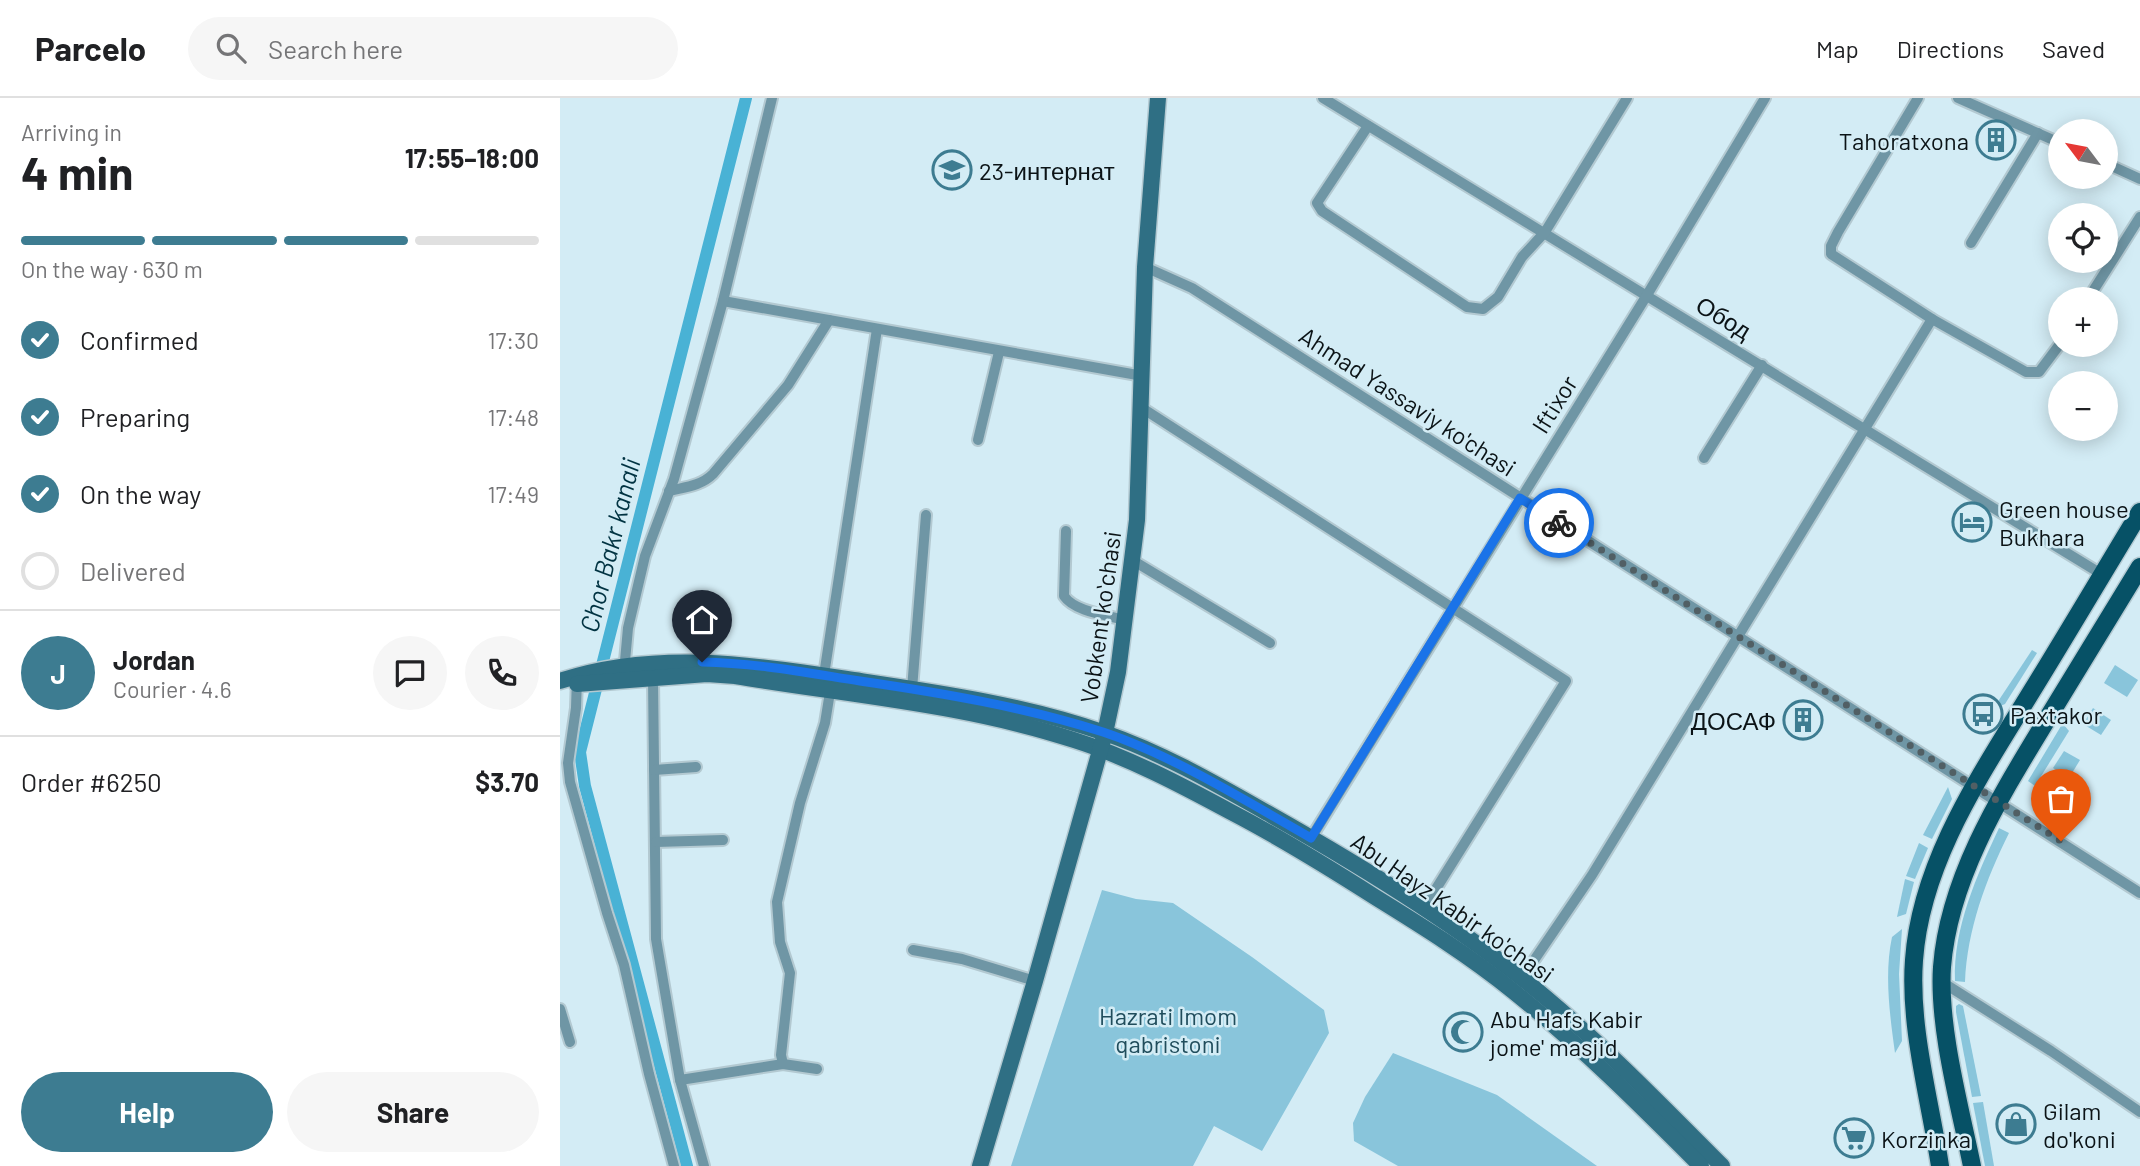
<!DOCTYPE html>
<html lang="en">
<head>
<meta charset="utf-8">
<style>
  body { margin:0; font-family:Barlow,sans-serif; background:#f6f6f6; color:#202124; height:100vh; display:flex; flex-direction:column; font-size:26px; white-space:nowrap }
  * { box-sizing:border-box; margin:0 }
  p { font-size:23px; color:#757577 }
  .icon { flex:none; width:38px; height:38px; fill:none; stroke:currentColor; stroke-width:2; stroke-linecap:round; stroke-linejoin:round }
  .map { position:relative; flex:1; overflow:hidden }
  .panel { display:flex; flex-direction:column; background:#fff; width:560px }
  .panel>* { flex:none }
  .needle { width:46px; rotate:302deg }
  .controls { position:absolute; left:1488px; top:21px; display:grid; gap:14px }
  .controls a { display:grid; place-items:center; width:70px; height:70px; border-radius:50%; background:#fff; box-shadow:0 4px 18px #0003; font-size:35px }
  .pin { position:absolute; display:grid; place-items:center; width:60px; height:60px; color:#fff; margin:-72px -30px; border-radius:50% 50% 50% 0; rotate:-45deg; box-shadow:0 0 7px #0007 }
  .pin .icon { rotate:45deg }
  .courier { position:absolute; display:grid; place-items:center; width:70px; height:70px; margin:-35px; border:5px solid #1a73e8; border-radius:50%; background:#fff; color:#222; box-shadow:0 2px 9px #0007 }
  .head em { font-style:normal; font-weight:700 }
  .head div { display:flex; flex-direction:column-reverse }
  .head { display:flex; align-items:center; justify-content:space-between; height:119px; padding:0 21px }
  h1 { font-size:46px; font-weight:700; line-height:52px }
  .bar { display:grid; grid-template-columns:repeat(4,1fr); gap:10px 7px; align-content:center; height:84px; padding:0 21px }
  .bar i { height:9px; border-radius:5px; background:#e0e0e0 }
  .bar .current { background:#3d7c91 }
  .bar p { grid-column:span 4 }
  .line { display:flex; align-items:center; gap:18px; padding:0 21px; border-top:2px solid #e0e0e0 }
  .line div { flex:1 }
  .round { display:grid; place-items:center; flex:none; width:74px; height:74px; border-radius:37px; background:#f6f6f6 }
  ol { padding:0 21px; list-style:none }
  li { display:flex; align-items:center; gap:21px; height:77px }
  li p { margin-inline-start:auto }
  li .icon { padding:7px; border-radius:50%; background:#3d7c91; color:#fff; stroke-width:4 }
  li:last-child { color:#757577 }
  li i { width:38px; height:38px; border:4px solid #e0e0e0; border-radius:50% }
  .primary-button { display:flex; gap:14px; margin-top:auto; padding:14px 21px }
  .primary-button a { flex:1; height:80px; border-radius:42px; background:#3d7c91; color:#fff; font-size:28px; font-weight:700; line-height:80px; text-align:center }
  .primary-button a+a { background:#f6f6f6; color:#202124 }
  header { display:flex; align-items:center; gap:42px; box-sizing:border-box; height:98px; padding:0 35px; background:#fff; border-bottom:2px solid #e0e0e0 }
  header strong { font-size:33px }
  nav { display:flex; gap:38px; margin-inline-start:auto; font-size:24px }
  .search { width:490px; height:63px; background:#f6f6f6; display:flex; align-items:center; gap:18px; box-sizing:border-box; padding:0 24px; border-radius:38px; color:#757577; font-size:26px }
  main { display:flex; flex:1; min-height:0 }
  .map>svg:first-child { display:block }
</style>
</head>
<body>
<header>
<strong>Parcelo</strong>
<div class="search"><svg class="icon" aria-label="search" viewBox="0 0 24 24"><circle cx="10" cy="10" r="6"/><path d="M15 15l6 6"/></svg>Search here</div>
<nav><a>Map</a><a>Directions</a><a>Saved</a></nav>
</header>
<main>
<section class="panel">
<div class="head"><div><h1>4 min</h1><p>Arriving in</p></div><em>17:55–18:00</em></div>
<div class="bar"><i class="current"></i><i class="current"></i><i class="current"></i><i></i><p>On the way · 630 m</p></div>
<ol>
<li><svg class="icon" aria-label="check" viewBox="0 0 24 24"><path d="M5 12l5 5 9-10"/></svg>Confirmed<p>17:30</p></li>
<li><svg class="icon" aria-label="check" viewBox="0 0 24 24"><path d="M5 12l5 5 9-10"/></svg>Preparing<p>17:48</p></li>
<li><svg class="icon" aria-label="check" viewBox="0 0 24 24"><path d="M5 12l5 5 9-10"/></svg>On the way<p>17:49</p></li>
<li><i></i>Delivered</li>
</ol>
<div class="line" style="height:126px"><b class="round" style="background:#3d7c91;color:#fff">J</b><div><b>Jordan</b><p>Courier · 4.6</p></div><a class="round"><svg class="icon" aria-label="chat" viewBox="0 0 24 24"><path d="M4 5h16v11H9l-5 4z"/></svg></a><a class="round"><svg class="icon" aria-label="phone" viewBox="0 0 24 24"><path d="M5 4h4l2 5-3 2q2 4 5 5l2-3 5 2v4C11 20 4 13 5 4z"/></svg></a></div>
<div class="line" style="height:91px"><div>Order #6250</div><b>$3.70</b></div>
<div class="primary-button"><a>Help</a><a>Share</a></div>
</section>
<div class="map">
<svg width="1580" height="1068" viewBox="0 0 1580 1068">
  <rect width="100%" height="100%" fill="#d3ecf5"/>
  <g fill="#89c5db">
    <path d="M1472 552 1477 555 1445 606 1433 611Z"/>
    <path d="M1555 567 1578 582 1567 599 1544 585Z"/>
    <path d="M1533 610 1551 622 1541 637 1523 626Z"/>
    <path d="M1504 627 1509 633 1475 688 1468 683 1501 628Z"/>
    <path d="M1504 653 1520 662 1509 680 1493 670Z"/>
    <path d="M1388 689 1392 701 1372 741 1363 737Z"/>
    <path d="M1439 730 1449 735C1426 781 1407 832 1405 884L1395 883C1393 830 1417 777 1439 730Z"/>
    <path d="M1359 745 1368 750 1355 781 1346 778Z"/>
    <path d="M1345 781 1354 784 1346 816 1337 819Z"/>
    <path d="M542 792 576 801 613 805 692 859 764 912 769 935 702 1053 654 1028 633 1068H451Z"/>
    <path d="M1342 831 1339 876 1342 943 1335 955C1330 918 1324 877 1332 839Z"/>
    <path d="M1399 906 1403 908 1421 998 1412 999 1396 914V908Z"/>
    <path d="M833 955 937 997 1037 1068H838L794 1043 793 1025 805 999Z"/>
    <path d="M1423 1004 1434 1068H1425L1413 1005Z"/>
  </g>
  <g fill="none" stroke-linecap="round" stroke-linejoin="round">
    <path stroke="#49b2d5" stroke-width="12" d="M127 1068 25 688 20 654 186 0"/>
    <g stroke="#b3c9d1" stroke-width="14">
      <g id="minor">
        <path d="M763 0 1543 477"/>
        <path d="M1358 0 1278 134 1271 148V156L1372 221 1466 274H1479L1500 246"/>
        <path d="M1398 0 1500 45"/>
        <path d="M808 28 757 105 762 113 907 209 923 211 938 199 962 159 985 134 1067 0"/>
        <path d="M1545 65 1580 81"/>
        <path d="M1411 145 1478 35"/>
        <path d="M585 169 632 190 1580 795"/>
        <path d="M1528 201 1580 119"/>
        <path d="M163 203 583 278"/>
        <path d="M582 310 1006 583 864 810"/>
        <path d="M418 342 439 254"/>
        <path d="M1144 360 1202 267"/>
        <path d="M109 393C125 389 141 388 153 376L228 287 269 222"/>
        <path d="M506 433 504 498C515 514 547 517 565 522"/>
        <path d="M572 462 710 545"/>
        <path d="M70 569 65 563 68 530 85 458 114 381 163 203 212 0"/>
        <path d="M264 577 317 231"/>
        <path d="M17 580 16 610 8 665 10 684 47 815 64 867 89 976 114 1068"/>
        <path d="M93 580 96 841 120 982 144 1068"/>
        <path d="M352 591 366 417"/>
        <path d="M94 672 136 669"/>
        <path d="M751 740 1087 197 1205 0"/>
        <path d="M96 744 163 742"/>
        <path d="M353 852 402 861 475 883"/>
        <path d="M962 880 1032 777 1372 221"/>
        <path d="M1382 884 1491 953 1580 1014"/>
        <path d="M0 911 10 944"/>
        <path d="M223 966 221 957 230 875 220 844 217 804 240 705 265 625 270 594"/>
        <path d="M120 982 223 966 257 971"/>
      </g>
    </g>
    <g stroke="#b3c9d1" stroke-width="19">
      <g id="secondary">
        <path d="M0 583C93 552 193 566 287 581 374 594 462 606 545 635 603 655 658 687 711 717 803 769 905 831 985 899 1048 952 1104 1010 1162 1068"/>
        <path d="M17 586 147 576 175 578C288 597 405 606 514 642 568 659 621 687 671 714 721 740 768 769 815 799 862 828 910 858 953 893 1020 947 1081 1008 1141 1068"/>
        <path d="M420 1068 475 883 545 635 558 574 577 422 585 169 598 0"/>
      </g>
    </g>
    <g stroke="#b3c9d1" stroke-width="21">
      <g id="primary">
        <path d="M1380 1068C1370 1002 1349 929 1354 862 1361 764 1420 678 1470 596 1507 536 1543 475 1580 414"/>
        <path d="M1412 1068C1400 1009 1378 929 1382 869 1389 778 1443 694 1489 618 1520 568 1550 518 1580 469"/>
      </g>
    </g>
    <use href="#minor" stroke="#6f96a5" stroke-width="10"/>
    <use href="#secondary" stroke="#2f6f84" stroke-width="16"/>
    <use href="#primary" stroke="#065166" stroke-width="18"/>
  </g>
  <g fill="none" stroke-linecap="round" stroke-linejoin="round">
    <path stroke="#515f64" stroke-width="7" stroke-dasharray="0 12.6" d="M999 425 1501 743"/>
    <path stroke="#1a73e8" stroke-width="9" d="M142 564C196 565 248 575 300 583 382 595 465 609 543 634 612 657 688 704 751 740L960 400 999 425"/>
  </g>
  <defs>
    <g id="building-ring" transform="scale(2.0125)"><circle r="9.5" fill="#d3ecf5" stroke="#3d7c91" stroke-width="1.5"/><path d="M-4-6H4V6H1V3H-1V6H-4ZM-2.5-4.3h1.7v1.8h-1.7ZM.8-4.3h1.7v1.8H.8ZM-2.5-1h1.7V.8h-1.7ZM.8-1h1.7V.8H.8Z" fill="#3d7c91"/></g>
    <g id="school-ring" transform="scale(2.0125)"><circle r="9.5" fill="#d3ecf5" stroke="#3d7c91" stroke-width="1.5"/><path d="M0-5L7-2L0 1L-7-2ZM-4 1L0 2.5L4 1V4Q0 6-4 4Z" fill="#3d7c91"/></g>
    <g id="hotel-ring" transform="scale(2.0125)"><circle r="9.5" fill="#d3ecf5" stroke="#3d7c91" stroke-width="1.5"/><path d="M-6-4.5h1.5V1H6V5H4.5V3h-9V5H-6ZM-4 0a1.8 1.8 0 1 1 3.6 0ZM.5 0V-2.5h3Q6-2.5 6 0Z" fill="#3d7c91"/></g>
    <g id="bus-ring" transform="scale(2.0125)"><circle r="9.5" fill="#d3ecf5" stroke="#3d7c91" stroke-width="1.5"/><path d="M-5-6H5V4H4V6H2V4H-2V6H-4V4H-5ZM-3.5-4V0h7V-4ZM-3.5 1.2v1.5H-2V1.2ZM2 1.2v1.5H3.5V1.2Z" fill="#3d7c91"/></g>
    <g id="mosque-ring" transform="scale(2.0125)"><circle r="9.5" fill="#d3ecf5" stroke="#3d7c91" stroke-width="1.5"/><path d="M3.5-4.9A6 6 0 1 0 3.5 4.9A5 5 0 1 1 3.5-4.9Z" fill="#3d7c91"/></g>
    <g id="shop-ring" transform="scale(2.0125)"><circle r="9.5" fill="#d3ecf5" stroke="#3d7c91" stroke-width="1.5"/><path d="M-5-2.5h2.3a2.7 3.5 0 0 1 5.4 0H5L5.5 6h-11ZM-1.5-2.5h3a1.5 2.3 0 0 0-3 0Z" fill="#3d7c91"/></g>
    <g id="supermarket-ring" transform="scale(2.0125)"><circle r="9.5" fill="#d3ecf5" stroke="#3d7c91" stroke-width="1.5"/><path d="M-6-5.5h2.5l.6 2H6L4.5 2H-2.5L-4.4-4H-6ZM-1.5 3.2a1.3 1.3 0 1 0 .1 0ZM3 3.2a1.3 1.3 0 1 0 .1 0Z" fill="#3d7c91"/></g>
  </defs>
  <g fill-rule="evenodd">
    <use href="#building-ring" x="1436" y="42"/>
    <use href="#school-ring" x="392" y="72"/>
    <use href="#hotel-ring" x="1412" y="424"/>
    <use href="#bus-ring" x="1423" y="616"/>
    <use href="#building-ring" x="1243" y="622"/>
    <use href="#mosque-ring" x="903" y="934"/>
    <use href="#shop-ring" x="1456" y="1026"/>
    <use href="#supermarket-ring" x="1294" y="1040"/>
  </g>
  <g text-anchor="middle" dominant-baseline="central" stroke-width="5" stroke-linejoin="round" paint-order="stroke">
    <g font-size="24" fill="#0b1316" stroke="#d3ecf5" text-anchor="start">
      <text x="1409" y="42" text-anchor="end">Tahoratxona</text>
      <text x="419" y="72">23-интернат</text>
      <text x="1439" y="410">Green house<tspan x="1439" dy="28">Bukhara</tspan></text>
      <text x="1450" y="616">Paxtakor</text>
      <text x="1216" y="622" text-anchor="end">ДОСАФ</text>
      <text x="930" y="920">Abu Hafs Kabir<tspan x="930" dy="28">jome' masjid</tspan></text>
      <text x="1483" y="1012">Gilam<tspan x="1483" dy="28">do'koni</tspan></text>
      <text x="1321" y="1040">Korzinka</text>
    </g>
    <g font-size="24" fill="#0b1316" stroke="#d3ecf5">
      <text transform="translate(1164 219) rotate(31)">Обод</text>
      <text transform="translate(848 303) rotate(33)">Ahmad Yassaviy ko'chasi</text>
      <text transform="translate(994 306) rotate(-58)">Iftixor</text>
      <text transform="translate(540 519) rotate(-82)">Vobkent koʻchasi</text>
      <text transform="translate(893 809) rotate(35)">Abu Hayz Kabir ko'chasi</text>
    </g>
    <g font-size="24" fill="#204d5c" stroke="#d3ecf5">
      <text x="608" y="917">Hazrati Imom<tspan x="608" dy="28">qabristoni</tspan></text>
    </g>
    <g font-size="26" font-style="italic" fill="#013342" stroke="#d3ecf5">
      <text transform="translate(49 447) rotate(-76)">Chor Bakr kanali</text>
    </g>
  </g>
</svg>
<div class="controls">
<a><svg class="needle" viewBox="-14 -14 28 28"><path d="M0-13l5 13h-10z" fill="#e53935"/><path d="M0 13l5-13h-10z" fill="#757577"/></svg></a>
<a><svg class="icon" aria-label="locate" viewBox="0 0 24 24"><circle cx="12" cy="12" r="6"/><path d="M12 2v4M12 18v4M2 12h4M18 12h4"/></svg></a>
<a>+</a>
<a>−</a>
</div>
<div class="pin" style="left:1501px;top:743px;background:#ea580c"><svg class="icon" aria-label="bag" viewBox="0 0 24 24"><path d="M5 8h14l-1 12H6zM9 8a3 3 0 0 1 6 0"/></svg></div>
<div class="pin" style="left:142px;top:564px;background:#1f2937"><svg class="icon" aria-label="home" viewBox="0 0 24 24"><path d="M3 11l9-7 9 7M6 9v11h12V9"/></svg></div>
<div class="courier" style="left:999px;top:425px"><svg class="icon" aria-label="bike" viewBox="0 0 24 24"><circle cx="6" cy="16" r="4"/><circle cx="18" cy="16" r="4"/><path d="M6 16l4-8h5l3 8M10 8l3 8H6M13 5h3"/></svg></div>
</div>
</main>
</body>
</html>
